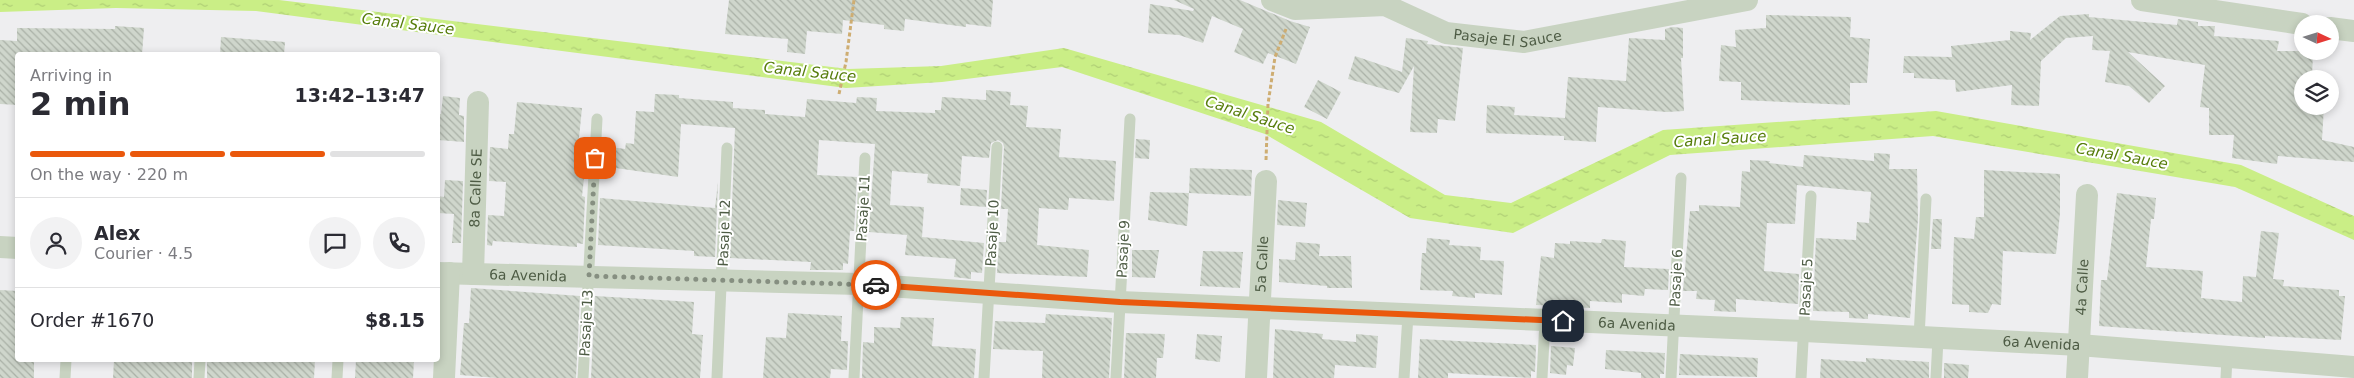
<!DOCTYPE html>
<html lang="en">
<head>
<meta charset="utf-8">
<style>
  body { margin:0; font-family:"DejaVu Sans",sans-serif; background:#f2f2f3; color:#2b2b33; height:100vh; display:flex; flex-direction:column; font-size:19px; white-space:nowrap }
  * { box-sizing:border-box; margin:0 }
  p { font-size:16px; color:#7c7c81 }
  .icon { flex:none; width:28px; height:28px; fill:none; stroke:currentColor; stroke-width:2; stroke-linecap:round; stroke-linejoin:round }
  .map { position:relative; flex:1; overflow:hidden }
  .drawer { position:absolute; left:15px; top:52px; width:425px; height:310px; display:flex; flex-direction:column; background:#fff; border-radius:5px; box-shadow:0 2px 8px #0003 }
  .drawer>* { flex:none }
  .needle { width:32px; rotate:94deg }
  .buttons { position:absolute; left:2294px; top:15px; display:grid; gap:10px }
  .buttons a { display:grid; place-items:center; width:45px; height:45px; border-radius:50%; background:#fff; box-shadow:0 2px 8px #0003; font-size:25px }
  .pin { position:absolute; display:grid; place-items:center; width:42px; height:42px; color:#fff; margin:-21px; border-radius:10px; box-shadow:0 2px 8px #0006 }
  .courier { position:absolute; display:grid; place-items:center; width:50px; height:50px; margin:-25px; border:4px solid #ea580c; border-radius:50%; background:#fff; color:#222; box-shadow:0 1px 6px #0007 }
  .headline em { font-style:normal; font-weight:600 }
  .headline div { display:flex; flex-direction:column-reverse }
  .headline { display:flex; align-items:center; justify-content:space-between; height:85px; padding:0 15px }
  h1 { font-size:32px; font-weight:600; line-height:38px }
  .bar { display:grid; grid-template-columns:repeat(4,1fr); gap:8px 5px; align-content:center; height:60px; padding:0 15px }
  .bar i { height:6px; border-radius:4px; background:#e1e1e2 }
  .bar .selected { background:#ea580c }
  .bar p { grid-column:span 4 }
  .line { display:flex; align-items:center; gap:12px; padding:0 15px; border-top:1px solid #e1e1e2 }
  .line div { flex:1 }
  .round { display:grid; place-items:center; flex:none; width:52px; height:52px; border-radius:26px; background:#f2f2f3 }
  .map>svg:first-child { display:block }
</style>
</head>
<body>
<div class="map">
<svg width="2354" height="378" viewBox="0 0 2354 378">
  <defs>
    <pattern id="water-ripples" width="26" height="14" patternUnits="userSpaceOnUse" patternTransform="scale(1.25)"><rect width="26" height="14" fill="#caee86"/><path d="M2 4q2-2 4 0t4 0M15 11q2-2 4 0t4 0" fill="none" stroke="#afce75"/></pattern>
    <pattern id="building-back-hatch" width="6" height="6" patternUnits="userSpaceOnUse" patternTransform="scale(1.25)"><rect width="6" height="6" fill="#cfd6cc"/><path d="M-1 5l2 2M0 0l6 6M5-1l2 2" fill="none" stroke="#aab1a7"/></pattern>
  </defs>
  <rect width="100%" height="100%" fill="#eeeef0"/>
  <path fill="url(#water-ripples)" d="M0 0H279L848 69 941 66 1064 48 1321 122 1445 195 1511 203 1663 130 1936 111 2241 165 2354 216V240L2235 187 1933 136 1670 155 1513 233 1410 218 1265 134 1062 67 942 82 846 88 256 11 116 8 0 12Z"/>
  <g fill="url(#building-back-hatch)">
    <path d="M729 0H993L991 27 966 24V27L905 19 904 31 884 29V25L843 20 842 34 807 31 805 54 787 52 788 39 725 34Z"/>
    <path d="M1174 0H1240L1290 21 1310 27 1296 64 1268 53 1263 64 1234 52 1243 29 1212 16 1203 43 1179 35 1148 33 1150 4 1193 11 1194 9Z"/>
    <path d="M2089 14V17L2177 25 2178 19 2198 22V26H2215L2214 36 2279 41 2277 51H2313L2312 79H2302V106H2324L2322 140 2354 147V162L2278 156 2277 164 2232 158 2234 135H2209V108L2200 107 2205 65 2128 52 2165 86 2149 103 2129 86 2105 82 2110 51 2092 50 2093 36 2066 38 2041 61 2039 106 2011 105 2012 85 1956 92 1955 80 1914 78V73H1903L1904 56 1952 57 1951 46 2010 40V31L2031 33 2030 40 2060 16Z"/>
    <path d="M1766 15 1851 17 1850 37 1870 39 1867 83H1850V105L1741 100V82L1719 81 1721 45 1736 47 1735 30 1766 28Z"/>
    <path d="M115 26 144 28 142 55H18V105L0 104V40L17 41V28L115 29Z"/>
    <path d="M1672 27 1683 28V58H1681L1684 111 1667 112 1598 107 1596 142 1564 140V136L1486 133 1487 105 1515 107 1514 115 1565 118 1568 77 1626 81 1629 38 1665 40V29Z"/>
    <path d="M221 37 285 42 284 55H220Z"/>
    <path d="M1406 38 1428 41 1427 44 1463 48 1455 121 1438 119 1437 133 1410 132 1414 66 1399 93 1348 79 1355 56 1402 72Z"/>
    <path d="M1318 80 1341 92 1327 119 1304 107Z"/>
    <path d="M986 90 1011 92 1010 105 1028 106 1026 127 1061 129 1059 157 1116 161 1114 201 1069 198 1068 210 1039 208 1037 245 1089 250 1087 277 997 273 999 242H1006L1008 209H1001L1004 147 1003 143 998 140 991 143 989 158 962 156 960 186 927 183 928 174 892 171 890 205 924 207 922 237 984 243 982 273 971 272V279L954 277 956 259 905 255 907 235 869 232 875 144 819 140 817 175 857 177 854 231H850L848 264 843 263V270H810L811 262 730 258 735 128 681 124 678 177 602 166 603 146 625 149 626 143 634 144 636 111 654 112 655 94 679 95V98L733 102V108L765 110V114L805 117 807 99 856 103 857 97 877 98 876 111 935 113V110H941L942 97 986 100Z"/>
    <path d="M443 96 460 98 459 115 464 116V142L438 140V114H441Z"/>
    <path d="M517 102 582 108 579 138 587 139 586 143 588 144 582 196 585 197 583 244 577 243V247L493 241 492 246 487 245 488 215 504 216 506 182 489 181 490 147 508 149 509 134H514Z"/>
    <path d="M1136 139 1150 140 1149 159 1135 158Z"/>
    <path d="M1874 153 1890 154 1889 169H1917L1918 219 1910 318 1868 314V319L1849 318V312L1813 311 1816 238 1856 240 1857 222 1869 223 1871 192 1797 185 1795 224 1767 223 1764 271 1799 274 1798 304 1736 299V312L1714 311 1715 300 1696 299 1697 291H1683L1690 211H1699V205L1740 207 1742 171 1750 172V160L1770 161 1769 163 1803 167 1804 155 1874 161Z"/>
    <path d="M1190 168 1252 170 1251 196 1189 193Z"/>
    <path d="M1984 170 2060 174V213L2056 254 2003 251 2001 305 1992 304 1988 313 1969 312V305L1952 304 1954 237 1974 239 1976 217H1984Z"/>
    <path d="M445 180 463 181 461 243H452L454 214 438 213V196L444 197Z"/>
    <path d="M718 182 715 257 694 256V251L598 245 600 198 715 208Z"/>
    <path d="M961 188 987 190 986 207 960 205Z"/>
    <path d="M1150 192 1189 193 1187 226 1148 220Z"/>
    <path d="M2117 193 2156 198 2154 219H2151L2146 267 2203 271 2201 298 2242 302 2243 276 2256 277 2261 231 2279 233 2273 279 2284 280 2283 286 2339 290V296H2345L2341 340 2265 336V338L2099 326 2101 280H2107Z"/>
    <path d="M1278 200 1307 203 1305 227 1277 225Z"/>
    <path d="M1933 219H1942L1941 249H1931Z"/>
    <path d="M1427 238 1450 240 1449 245 1481 247 1480 260 1504 261 1502 295 1475 293V298L1452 296 1453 291 1420 290 1422 253H1426Z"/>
    <path d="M1602 239 1626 241 1624 267 1669 269 1668 290 1645 289 1644 296 1622 294V303L1590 301V308L1536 305 1541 256 1554 258 1555 243 1570 244V241L1601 243Z"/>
    <path d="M1296 242 1320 244 1319 256H1351L1352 288H1327V286L1279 282V259L1295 260Z"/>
    <path d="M1132 250H1159L1155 278 1132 277Z"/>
    <path d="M1203 251 1243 252 1240 288 1200 286Z"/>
    <path d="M471 288 580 296 576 378H497L460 375 464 323H469Z"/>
    <path d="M0 290 18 291V360H34V378H0Z"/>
    <path d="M595 296 694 302 692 334 703 335 700 378H591Z"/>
    <path d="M788 313 842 316 841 341H848L847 370 831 369 830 378H763L766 337 786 338Z"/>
    <path d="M1046 314 1112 318 1109 378H1042L1043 351 993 349 995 321 1045 323Z"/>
    <path d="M901 317 934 318 932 346 976 349 974 378H862L863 342 874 343V327L900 328Z"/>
    <path d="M1275 329 1323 334 1322 339 1356 342V334L1378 336 1376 368 1335 365 1334 378H1273Z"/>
    <path d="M1126 333 1165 334 1163 358H1157L1156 378H1124Z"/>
    <path d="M1197 334 1222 336 1220 362 1195 359Z"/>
    <path d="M1420 339 1536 345 1535 372 1531 371V378L1448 373V378H1418Z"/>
    <path d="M1551 346 1575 348 1573 366 1567 365 1566 375 1550 373Z"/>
    <path d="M1606 350 1665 353 1664 374H1660V378H1641V373L1605 369Z"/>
    <path d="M1680 354 1758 358 1757 377 1679 375Z"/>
    <path d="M1866 358 1929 362V378H1820L1821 359 1866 362Z"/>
    <path d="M114 360H192V378H113Z"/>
    <path d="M207 360H315L314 378H207Z"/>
    <path d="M356 360H414L413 378H355Z"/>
    <path d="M1944 363 1969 365 1968 378H1944Z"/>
  </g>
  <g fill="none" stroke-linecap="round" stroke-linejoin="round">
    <g stroke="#cead72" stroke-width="3" stroke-dasharray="4 2.5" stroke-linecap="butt">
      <path d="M839 94 846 62 854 0"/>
      <path d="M1266 160 1268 104 1275 57 1286 29"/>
    </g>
    <g stroke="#c8d3c1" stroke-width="11">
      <path d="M1919 338 1926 199"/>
      <path d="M65 378 66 360"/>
      <path d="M199 378 200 360"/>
      <path d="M337 378 338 360"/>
      <path d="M583 378 597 119"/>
      <path d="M717 378 727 148"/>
      <path d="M854 378 865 158"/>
      <path d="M984 378 997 147"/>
      <path d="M1116 378 1130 119"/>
      <path d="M1404 378 1408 315"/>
      <path d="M1542 378 1545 321"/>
      <path d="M1671 378 1681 178"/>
      <path d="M1801 378 1811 196"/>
      <path d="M1936 378 1938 339"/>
      <path d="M2226 378 2227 357"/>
    </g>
    <g stroke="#c8d3c1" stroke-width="22">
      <path id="s1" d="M1272 0 1295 9 1385 5 1446 33 1524 42 1747 0"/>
      <path d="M2142 0 2302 24"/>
      <path d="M2330 28 2354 31"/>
      <path d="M0 247 18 248"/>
      <path id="s2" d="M438 273 859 284 1120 302 1804 331 2079 345 2354 367"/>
      <path id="s3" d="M473 274 478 102"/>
      <path d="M444 378 449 273"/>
      <path id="s4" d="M1256 378 1266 181"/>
      <path id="s5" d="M2077 378 2087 195"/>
    </g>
  </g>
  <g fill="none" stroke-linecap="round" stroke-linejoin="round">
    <path stroke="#868f81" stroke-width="5" stroke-dasharray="0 9" d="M595 158 589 276 876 285"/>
    <path stroke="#ea580c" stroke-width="6" d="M876 285 1120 302 1563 321"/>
  </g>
  <g text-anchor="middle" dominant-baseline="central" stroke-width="4" stroke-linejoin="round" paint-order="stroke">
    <g font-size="14" fill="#4e5c45" stroke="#fff">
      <text stroke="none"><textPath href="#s1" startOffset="244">Pasaje El Sauce</textPath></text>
      <text stroke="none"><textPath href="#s3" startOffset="86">8a Calle SE</textPath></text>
      <text transform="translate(863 208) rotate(-87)">Pasaje 11</text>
      <text transform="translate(724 233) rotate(-88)">Pasaje 12</text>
      <text transform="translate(992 233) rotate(-87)">Pasaje 10</text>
      <text transform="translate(1123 249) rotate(-87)">Pasaje 9</text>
      <text stroke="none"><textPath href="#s4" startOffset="114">5a Calle</textPath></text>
      <text stroke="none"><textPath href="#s2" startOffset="90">6a Avenida</textPath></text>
      <text transform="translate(1676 278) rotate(-87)">Pasaje 6</text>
      <text stroke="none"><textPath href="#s5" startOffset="91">4a Calle</textPath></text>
      <text transform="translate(1806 287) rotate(-87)">Pasaje 5</text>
      <text transform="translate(586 323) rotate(-87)">Pasaje 13</text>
      <text stroke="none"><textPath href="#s2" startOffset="1200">6a Avenida</textPath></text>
      <text stroke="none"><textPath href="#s2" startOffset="1605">6a Avenida</textPath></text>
    </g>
    <g font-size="15" font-style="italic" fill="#567d0b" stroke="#fff">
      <text transform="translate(408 24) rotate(7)">Canal Sauce</text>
      <text transform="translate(810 72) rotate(6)">Canal Sauce</text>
      <text transform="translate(1250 115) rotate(18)">Canal Sauce</text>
      <text transform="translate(1720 139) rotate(-4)">Canal Sauce</text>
      <text transform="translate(2122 156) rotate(10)">Canal Sauce</text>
    </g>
  </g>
</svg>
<div class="buttons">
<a><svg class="needle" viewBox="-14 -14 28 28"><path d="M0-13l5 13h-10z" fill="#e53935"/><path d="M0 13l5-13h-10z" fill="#7c7c81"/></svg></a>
<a><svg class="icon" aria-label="layers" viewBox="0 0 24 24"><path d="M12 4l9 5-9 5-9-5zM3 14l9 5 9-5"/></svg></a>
</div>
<div class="pin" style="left:595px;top:158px;background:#ea580c"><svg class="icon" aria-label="bag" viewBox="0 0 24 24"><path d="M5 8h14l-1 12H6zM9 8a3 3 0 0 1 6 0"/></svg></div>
<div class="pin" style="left:1563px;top:321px;background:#1f2937"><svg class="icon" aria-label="home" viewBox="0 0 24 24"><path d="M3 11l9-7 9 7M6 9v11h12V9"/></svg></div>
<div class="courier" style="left:876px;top:285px"><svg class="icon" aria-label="car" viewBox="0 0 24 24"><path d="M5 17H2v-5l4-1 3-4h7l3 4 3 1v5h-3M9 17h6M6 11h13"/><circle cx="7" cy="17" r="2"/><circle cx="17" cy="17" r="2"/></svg></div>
<section class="drawer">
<div class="headline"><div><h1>2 min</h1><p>Arriving in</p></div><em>13:42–13:47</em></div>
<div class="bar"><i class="selected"></i><i class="selected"></i><i class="selected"></i><i></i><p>On the way · 220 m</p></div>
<div class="line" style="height:90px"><a class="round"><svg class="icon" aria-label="person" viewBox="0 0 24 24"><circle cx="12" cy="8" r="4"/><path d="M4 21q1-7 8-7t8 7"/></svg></a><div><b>Alex</b><p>Courier · 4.5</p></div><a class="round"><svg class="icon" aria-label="chat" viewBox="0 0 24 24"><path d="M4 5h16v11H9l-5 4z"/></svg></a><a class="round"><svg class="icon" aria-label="phone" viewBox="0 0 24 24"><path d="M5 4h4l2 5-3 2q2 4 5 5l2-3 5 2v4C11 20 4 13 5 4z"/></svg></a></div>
<div class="line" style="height:65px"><div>Order #1670</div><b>$8.15</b></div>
</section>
</div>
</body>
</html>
